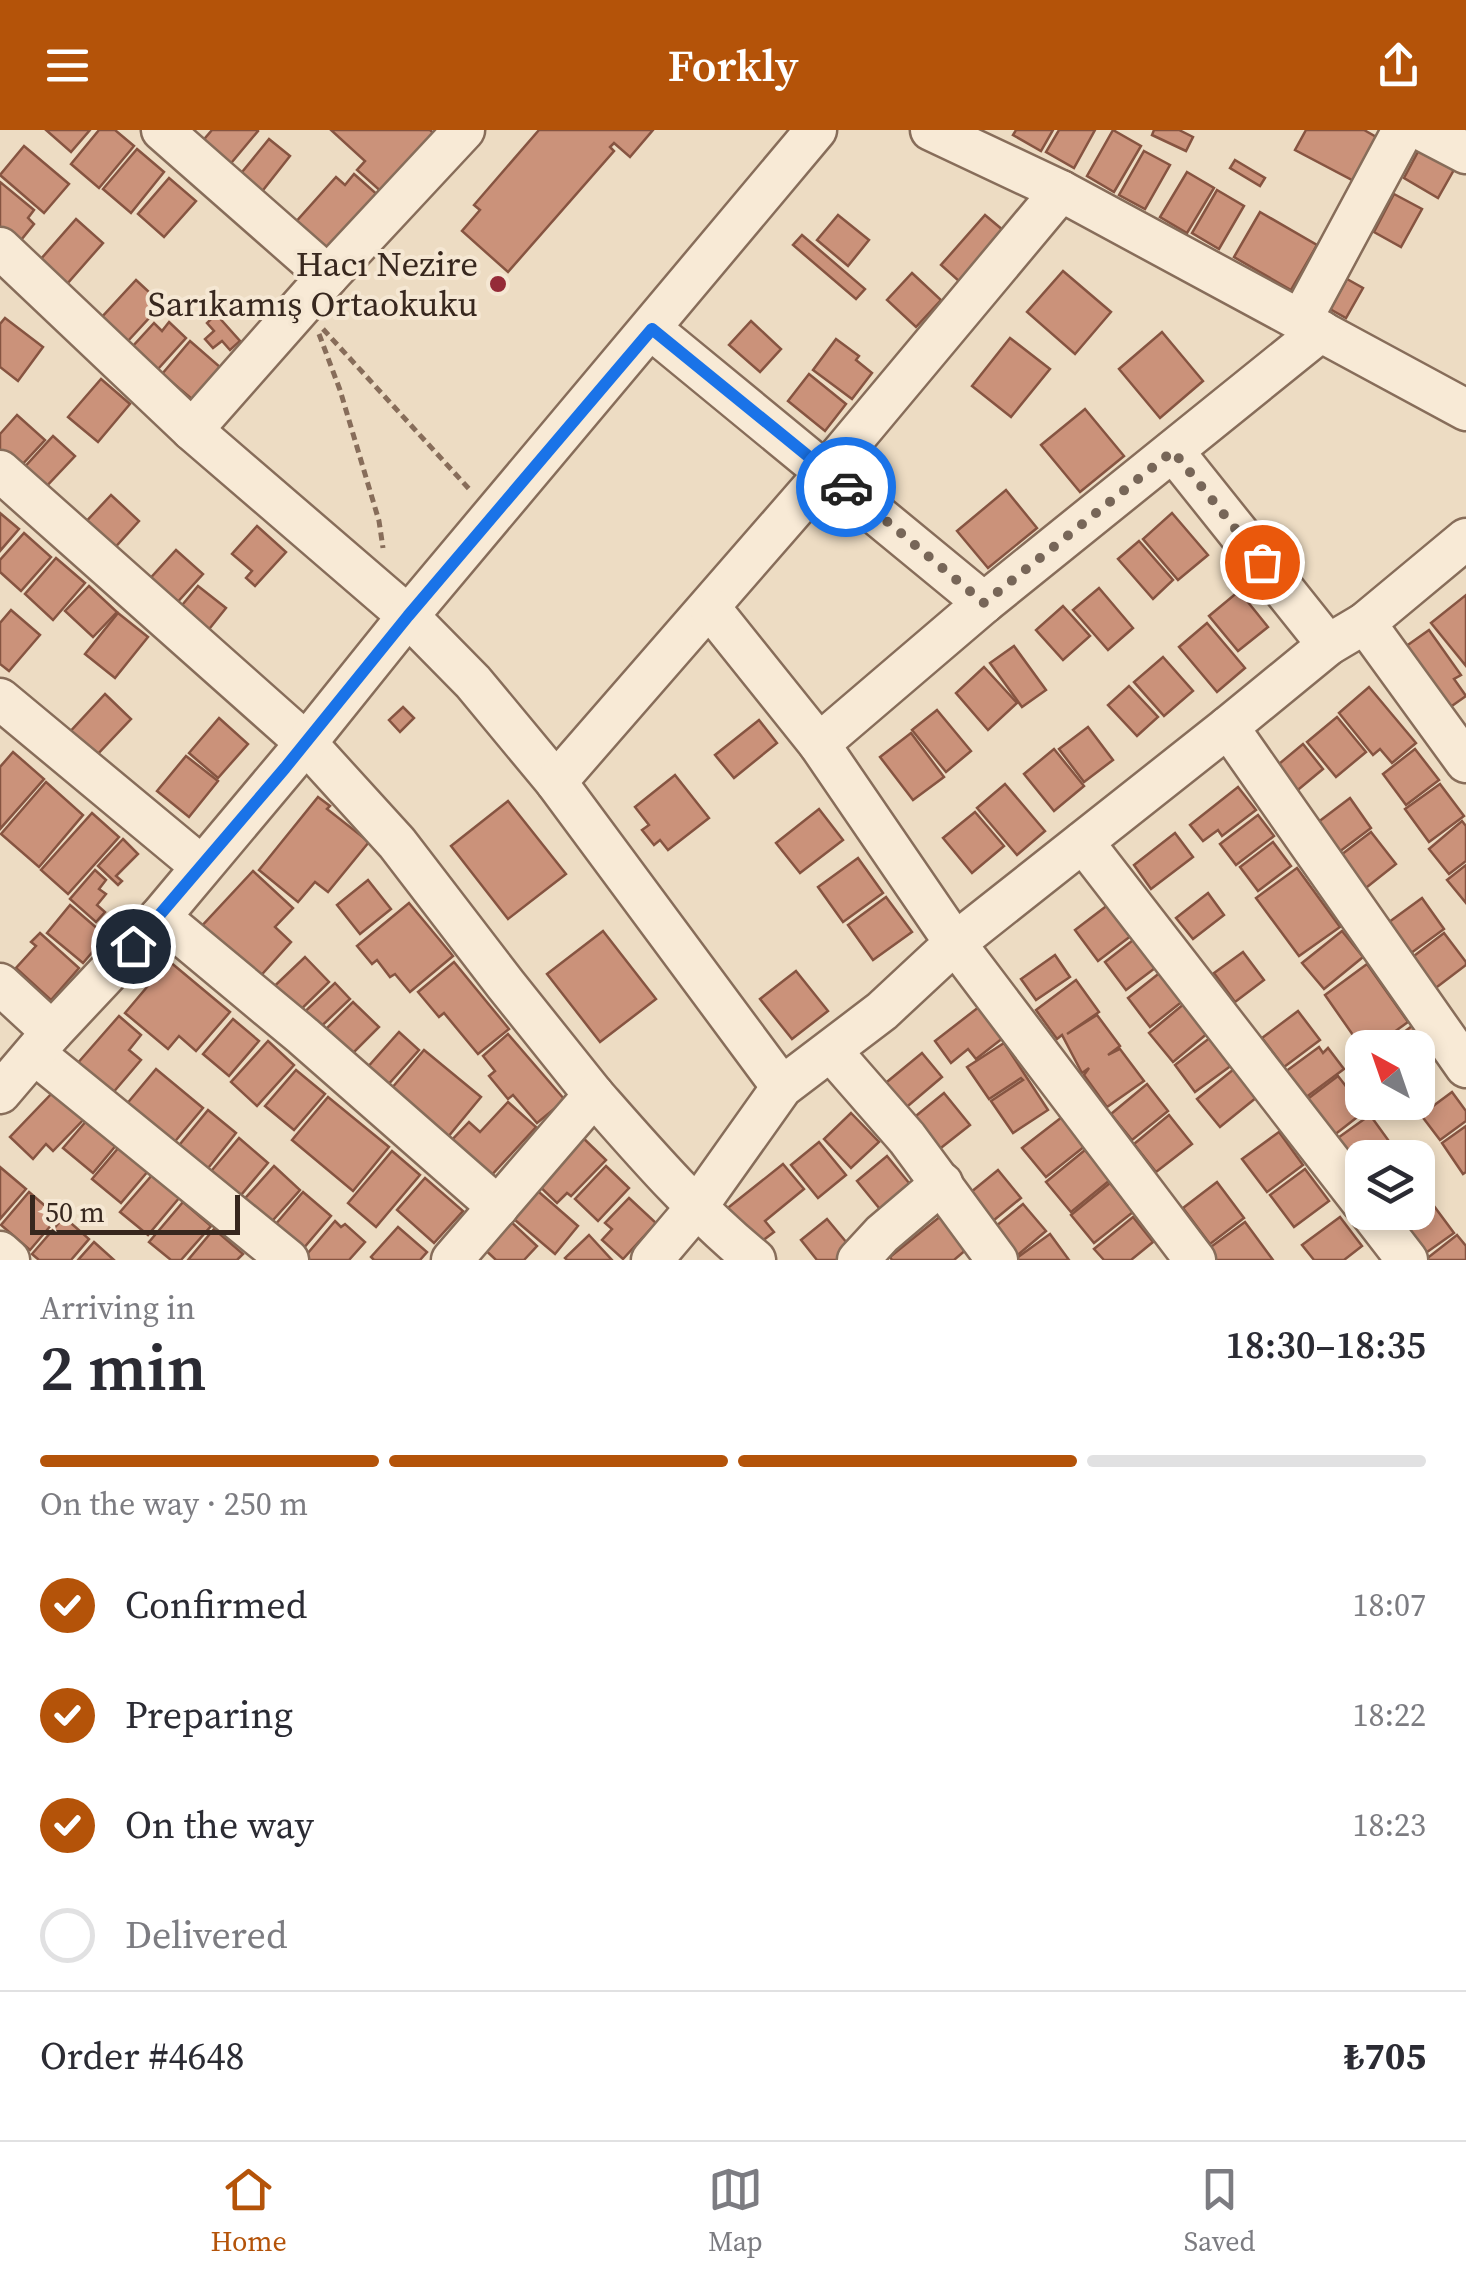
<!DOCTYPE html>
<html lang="en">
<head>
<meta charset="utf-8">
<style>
  body { margin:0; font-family:"Source Serif 4",serif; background:#f7f7f7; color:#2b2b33; height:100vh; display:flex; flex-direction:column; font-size:38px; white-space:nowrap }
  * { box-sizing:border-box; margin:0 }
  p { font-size:32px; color:#7c7c81 }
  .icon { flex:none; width:55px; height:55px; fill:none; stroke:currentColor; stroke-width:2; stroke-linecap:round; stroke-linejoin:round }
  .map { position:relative; height:1130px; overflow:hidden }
  .details { display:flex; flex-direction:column; background:#fff; flex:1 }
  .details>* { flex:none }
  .needle { width:65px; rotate:320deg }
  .buttons { position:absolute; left:1345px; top:900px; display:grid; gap:20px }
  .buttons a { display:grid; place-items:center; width:90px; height:90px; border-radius:20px; background:#fff; box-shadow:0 5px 15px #0003; font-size:50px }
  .scale { position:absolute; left:30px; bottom:25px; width:210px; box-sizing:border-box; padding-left:10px; border:5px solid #37271e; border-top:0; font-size:28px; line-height:35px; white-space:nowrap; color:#37271e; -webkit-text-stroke:8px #f5e7d3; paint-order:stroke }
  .pin { position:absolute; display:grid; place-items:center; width:85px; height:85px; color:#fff; margin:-42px; border:5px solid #fff; border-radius:50%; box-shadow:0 2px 10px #0007 }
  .courier { position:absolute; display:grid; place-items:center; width:100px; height:100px; margin:-50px; border:8px solid #1a73e8; border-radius:50%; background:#fff; color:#222; box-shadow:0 2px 12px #0007 }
  .headline em { font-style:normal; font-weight:600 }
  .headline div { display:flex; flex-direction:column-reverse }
  .headline { display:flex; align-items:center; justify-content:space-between; height:170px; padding:0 40px }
  h1 { font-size:65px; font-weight:600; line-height:75px }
  .bar { display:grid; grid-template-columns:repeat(4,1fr); gap:15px 10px; align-content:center; height:120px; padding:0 40px }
  .bar i { height:12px; border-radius:8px; background:#e1e1e2 }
  .bar .selected { background:#b45309 }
  .bar p { grid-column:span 4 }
  .line { display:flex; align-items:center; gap:25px; padding:0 40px; border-top:2px solid #e1e1e2 }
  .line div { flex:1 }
  ol { padding:0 40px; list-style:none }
  li { display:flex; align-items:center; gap:30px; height:110px }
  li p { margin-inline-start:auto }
  li .icon { padding:10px; border-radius:50%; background:#b45309; color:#fff; stroke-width:4 }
  li:last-child { color:#7c7c81 }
  li i { width:55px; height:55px; border:5px solid #e1e1e2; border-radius:50% }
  header { display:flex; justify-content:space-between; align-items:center; height:130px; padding:0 40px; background:#b45309; color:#fff; font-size:45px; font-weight:600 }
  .tabs { display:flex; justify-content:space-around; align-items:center; height:140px; border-top:2px solid #e1e1e2; background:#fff; font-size:28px; color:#7c7c81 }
  .tabs a { display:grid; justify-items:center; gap:5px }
  .tabs .selected { color:#b45309 }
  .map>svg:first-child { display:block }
</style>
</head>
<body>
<header><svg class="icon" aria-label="menu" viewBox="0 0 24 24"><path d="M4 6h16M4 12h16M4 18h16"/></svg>Forkly<svg class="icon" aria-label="share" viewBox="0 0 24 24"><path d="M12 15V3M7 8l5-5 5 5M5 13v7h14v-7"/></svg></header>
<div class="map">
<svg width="1466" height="1130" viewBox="0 0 1466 1130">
  <rect width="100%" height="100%" fill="#eddcc3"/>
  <g fill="#cb927a" stroke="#865441" stroke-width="2.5">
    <path d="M46 0H90L71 22Z"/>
    <path d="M99 0H115L134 16 99 58 71 34Z"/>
    <path d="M212 0H257L258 1 227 38 200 14Z"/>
    <path d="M331 0H430L438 7 385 65 357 40 365 31Z"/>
    <path d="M539 0H653L630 27 614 13 610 17 614 21 508 142 462 101 480 80 474 75Z"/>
    <path d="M1016 0H1053L1041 21 1013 5Z"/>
    <path d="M1059 0H1095L1074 38 1046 22Z"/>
    <path d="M1113 0 1141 16 1114 62 1087 46Z"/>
    <path d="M1154 0H1179L1193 7 1186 21 1152 5Z"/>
    <path d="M1306 0H1364L1378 8 1354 51 1295 20Z"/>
    <path d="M269 9 290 26 260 64 238 47Z"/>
    <path d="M24 16 69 54 44 83 0 45Z"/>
    <path d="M1420 18 1455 38 1438 68 1404 48Z"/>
    <path d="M137 19 164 42 131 83 103 59Z"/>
    <path d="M1144 21 1170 35 1145 79 1119 65Z"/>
    <path d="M1235 30 1265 48 1260 56 1230 38Z"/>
    <path d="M1187 42 1214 58 1187 103 1160 87Z"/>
    <path d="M354 44 380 67 329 125 294 94 336 47 345 55Z"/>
    <path d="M169 48 196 71 164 107 138 84Z"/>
    <path d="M0 52 34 80 28 88 34 94 17 115 0 101Z"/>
    <path d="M1217 60 1244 76 1219 119 1192 103Z"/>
    <path d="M1394 64 1422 79 1401 117 1374 102Z"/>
    <path d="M1260 82 1317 115 1291 160 1234 127Z"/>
    <path d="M838 85 869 110 848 136 817 110Z"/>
    <path d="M985 85 1004 101 960 152 941 135Z"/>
    <path d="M76 89 103 113 67 154 40 130Z"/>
    <path d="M802 105 865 159 856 169 793 115Z"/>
    <path d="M1063 141 1111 182 1075 224 1027 182Z"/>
    <path d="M912 143 941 170 916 197 887 170Z"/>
    <path d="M1347 149 1363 158 1346 188 1330 179Z"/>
    <path d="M136 150 162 174 127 212 101 188Z"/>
    <path d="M216 184 240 211 230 220 222 211 213 218 205 209 214 201 207 193Z"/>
    <path d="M5 188 43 217 18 251 0 237V194Z"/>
    <path d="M751 191 781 219 760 242 729 215Z"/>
    <path d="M169 192 186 208 158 239 133 216 154 193 162 201Z"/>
    <path d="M1162 202 1203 251 1160 288 1119 239Z"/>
    <path d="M1010 208 1050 239 1011 287 972 256Z"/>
    <path d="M836 209 859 226 856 230 872 243 852 269 813 240Z"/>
    <path d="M190 211 220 237 192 269 162 244Z"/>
    <path d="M809 244 846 274 825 301 788 271Z"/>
    <path d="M101 249 130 274 98 312 68 287Z"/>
    <path d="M1085 279 1124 326 1080 362 1041 315Z"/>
    <path d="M17 285 45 310 18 339 0 323V304Z"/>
    <path d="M53 306 75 326 42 361 21 341Z"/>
    <path d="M1006 360 1037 398 988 438 957 401Z"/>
    <path d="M111 365 139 391 110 423 81 397Z"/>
    <path d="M0 383 19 399 0 421Z"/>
    <path d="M1172 383 1208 425 1178 450 1143 409Z"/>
    <path d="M257 396 286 422 255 456 246 448 252 441 232 424Z"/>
    <path d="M24 403 51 427 21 461 0 442V430Z"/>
    <path d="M1139 411 1173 450 1153 469 1118 429Z"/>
    <path d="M176 420 203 444 173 477 146 453Z"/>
    <path d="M56 428 85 453 53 490 25 464Z"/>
    <path d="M89 456 117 482 93 507 65 481Z"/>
    <path d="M198 456 226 478 206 503 178 480Z"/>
    <path d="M1099 458 1133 498 1108 520 1073 480Z"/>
    <path d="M1239 461 1268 497 1238 521 1209 486Z"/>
    <path d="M1466 465V536L1431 493Z"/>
    <path d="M1063 476 1090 506 1063 530 1036 500Z"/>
    <path d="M11 480 40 505 9 541 0 534V493Z"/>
    <path d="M118 483 148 507 115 548 85 524Z"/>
    <path d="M1207 493 1245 538 1217 562 1179 517Z"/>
    <path d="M1429 500 1461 545 1454 549 1466 566 1439 585 1395 524Z"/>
    <path d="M1014 516 1046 560 1022 577 990 533Z"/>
    <path d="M1163 527 1193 561 1164 586 1134 552Z"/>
    <path d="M984 537 1017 573 988 600 956 563Z"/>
    <path d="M1129 556 1158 587 1137 606 1108 575Z"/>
    <path d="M1369 557 1416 613 1392 633 1380 619 1373 625 1339 583Z"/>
    <path d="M105 564 131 589 93 629 67 605Z"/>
    <path d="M403 577 414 588 400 602 389 590Z"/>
    <path d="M937 580 971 621 946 642 912 600Z"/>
    <path d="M1337 587 1366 622 1336 647 1307 612Z"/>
    <path d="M219 588 248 614 218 648 189 623Z"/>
    <path d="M759 590 777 613 734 648 715 625Z"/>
    <path d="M1088 597 1113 630 1084 652 1059 619Z"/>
    <path d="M911 603 944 647 913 670 880 627Z"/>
    <path d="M1303 614 1323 639 1293 664 1273 639Z"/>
    <path d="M1054 619 1084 656 1054 681 1024 644Z"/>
    <path d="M1415 619 1439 650 1406 675 1383 644Z"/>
    <path d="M13 622 44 649 0 699V637Z"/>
    <path d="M186 626 218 651 189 687 157 661Z"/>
    <path d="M675 645 709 688 668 720 660 710 654 715 642 700 649 695 635 677Z"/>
    <path d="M46 652 83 685 39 737 1 704Z"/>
    <path d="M1005 654 1045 701 1017 725 977 678Z"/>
    <path d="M1440 654 1464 686 1429 712 1405 679Z"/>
    <path d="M1238 657 1256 680 1222 706 1218 700 1203 711 1190 695Z"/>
    <path d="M318 667 330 676 327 679 369 712 328 762 315 752 298 772 259 740Z"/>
    <path d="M1350 668 1371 698 1335 725 1313 696Z"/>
    <path d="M508 671 566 744 508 789 451 716Z"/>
    <path d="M819 679 843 710 800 743 776 713Z"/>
    <path d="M975 682 1004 716 972 743 943 708Z"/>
    <path d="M92 683 119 707 68 764 41 740Z"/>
    <path d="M1258 685 1274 706 1236 735 1220 714Z"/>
    <path d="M1462 691 1466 696V731L1449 744 1429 719Z"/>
    <path d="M1371 702 1396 734 1362 761 1337 728Z"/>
    <path d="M1175 703 1193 727 1151 759 1134 735Z"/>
    <path d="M123 709 138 724 116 746 122 751 118 755 98 736Z"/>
    <path d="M1273 712 1291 736 1258 761 1240 737Z"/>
    <path d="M858 728 883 763 843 792 818 757Z"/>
    <path d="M1466 735V773L1447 750Z"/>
    <path d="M1297 738 1340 797 1299 826 1256 768Z"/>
    <path d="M95 740 106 750 99 759 106 764 97 775 105 782 96 792 70 769Z"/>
    <path d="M253 741 293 778 275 797 291 812 256 851 199 799Z"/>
    <path d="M368 750 391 779 360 804 337 775Z"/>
    <path d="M1208 763 1224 785 1193 809 1176 788Z"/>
    <path d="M886 767 912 802 873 830 848 795Z"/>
    <path d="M1422 768 1444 799 1407 826 1385 795Z"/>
    <path d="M1113 771 1136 802 1098 831 1075 800Z"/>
    <path d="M409 773 453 826 410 862 395 844 390 847 377 830 372 834 357 816Z"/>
    <path d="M70 775 106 806 83 833 47 803Z"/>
    <path d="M603 801 656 869 600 912 547 844Z"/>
    <path d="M1342 801 1363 827 1324 859 1302 833Z"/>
    <path d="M40 803 79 838 51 870 16 838 36 816 31 812Z"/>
    <path d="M1444 803 1466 832V835L1433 860 1410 829Z"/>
    <path d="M1137 807 1159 835 1126 860 1105 832Z"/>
    <path d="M1243 822 1264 850 1235 872 1214 843Z"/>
    <path d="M1055 825 1070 847 1036 870 1021 849Z"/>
    <path d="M305 827 329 852 288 892 263 867Z"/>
    <path d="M169 831 230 882 196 921 179 906 168 919 125 883Z"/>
    <path d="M454 832 509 899 478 924 444 883 439 887 418 862Z"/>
    <path d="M1367 834 1408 892 1372 918H1362L1325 865Z"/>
    <path d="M796 841 828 881 792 909 760 869Z"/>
    <path d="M1162 841 1184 870 1150 897 1128 868Z"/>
    <path d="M1076 850 1099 882 1067 904 1097 885 1120 916 1108 925 1120 919 1144 951 1107 977 1084 945 1089 938 1082 943 1062 905 1057 909 1036 880Z"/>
    <path d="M335 853 350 869 310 907 295 891Z"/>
    <path d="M353 872 379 897 347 929 321 904Z"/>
    <path d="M984 873 1008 904 976 929 968 919 951 933 935 911Z"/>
    <path d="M1185 873 1209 902 1173 932 1149 903Z"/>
    <path d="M1298 881 1320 910 1284 937 1262 908Z"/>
    <path d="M119 886 141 905 129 920 141 930 111 965 76 935Z"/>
    <path d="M233 889 259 911 229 946 203 924Z"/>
    <path d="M1412 896 1434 925 1418 937V918H1383Z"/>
    <path d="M399 902 419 920 378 966 358 948Z"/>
    <path d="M508 904 565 970 537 993 513 965 508 969 489 946 495 941 483 926Z"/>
    <path d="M1211 907 1232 935 1195 962 1175 935Z"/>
    <path d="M268 911 294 935 257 976 231 952Z"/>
    <path d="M1004 913 1048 980 1013 1003 991 971 1023 950 1021 948 989 969 967 937Z"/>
    <path d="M1319 917 1323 923 1328 918 1344 939 1305 968 1285 942Z"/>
    <path d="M424 920 481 967 443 1013 386 965Z"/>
    <path d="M922 923 942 947 902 981 882 956Z"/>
    <path d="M156 939 203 978 167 1021 120 982Z"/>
    <path d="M1234 939 1257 967 1220 997 1197 969Z"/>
    <path d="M296 940 325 964 294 1000 265 976Z"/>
    <path d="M1338 946 1365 981 1333 1006 1305 971Z"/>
    <path d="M1147 954 1168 981 1132 1010 1111 984Z"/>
    <path d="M56 959 86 987 53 1021 46 1014 33 1029 10 1007Z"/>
    <path d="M1452 962 1466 981V991L1440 1010 1421 985Z"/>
    <path d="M944 963 970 995 937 1021 911 990Z"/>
    <path d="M328 967 389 1017 353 1061 292 1010Z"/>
    <path d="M508 972 536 997 488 1049 449 1013 469 992 480 1002Z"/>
    <path d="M208 980 236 1003 205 1042 176 1019Z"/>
    <path d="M851 983 879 1012 851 1038 824 1009Z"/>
    <path d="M1169 985 1192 1014 1156 1042 1134 1014Z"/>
    <path d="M1370 985 1399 1025 1396 1028H1362V1048L1335 1010Z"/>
    <path d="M1062 987 1085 1016 1046 1047 1022 1018Z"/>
    <path d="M88 989 118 1013 93 1043 63 1018Z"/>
    <path d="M1466 996V1042L1463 1044 1442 1013Z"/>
    <path d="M1279 1002 1303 1035 1267 1062 1242 1029Z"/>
    <path d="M578 1003 606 1030 571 1066 567 1063 557 1073 533 1050Z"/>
    <path d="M239 1008 268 1033 236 1071 207 1046Z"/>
    <path d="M819 1012 846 1045 818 1068 791 1035Z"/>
    <path d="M120 1016 149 1040 121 1073 92 1049Z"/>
    <path d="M1085 1020 1110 1050 1071 1082 1046 1052Z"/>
    <path d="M392 1021 420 1045 376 1097 348 1073Z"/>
    <path d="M887 1026 918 1064 888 1089 857 1051Z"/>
    <path d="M783 1034 804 1059 765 1091 774 1102 749 1121 719 1085Z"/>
    <path d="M274 1036 300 1060 265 1099 239 1075Z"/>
    <path d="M606 1036 629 1058 598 1091 575 1069Z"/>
    <path d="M0 1037 26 1059 0 1089Z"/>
    <path d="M1305 1039 1329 1071 1294 1097 1270 1065Z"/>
    <path d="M998 1040 1021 1068 988 1095 965 1067Z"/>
    <path d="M153 1044 180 1067 148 1105 120 1082Z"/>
    <path d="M425 1048 463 1081 434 1113 397 1080Z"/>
    <path d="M1217 1052 1244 1088 1210 1114 1183 1078Z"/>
    <path d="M1110 1053 1133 1082 1094 1113 1071 1085Z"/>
    <path d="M532 1056 578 1096 555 1124 508 1084Z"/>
    <path d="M29 1062 58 1087 30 1120 1 1095Z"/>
    <path d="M303 1062 331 1086 297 1126 269 1102Z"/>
    <path d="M629 1068 656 1093 623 1129 602 1110 612 1099 605 1093Z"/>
    <path d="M183 1072 211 1096 181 1130H171L149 1112Z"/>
    <path d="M1431 1072 1454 1103 1420 1127 1398 1096Z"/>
    <path d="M1023 1074 1046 1101 1013 1129 990 1101Z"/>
    <path d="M942 1085 968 1118 954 1130H892L890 1127Z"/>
    <path d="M64 1087 89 1109 71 1130H39L32 1124Z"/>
    <path d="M1133 1087 1153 1112 1131 1130H1104L1094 1119Z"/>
    <path d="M1340 1087 1362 1116 1344 1130H1314L1302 1115Z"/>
    <path d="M507 1088 537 1116 524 1130H496L481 1116Z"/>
    <path d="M827 1089 852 1119 838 1130H817L801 1110Z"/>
    <path d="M335 1091 341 1097 345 1094 365 1112 349 1130H302Z"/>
    <path d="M1245 1092 1273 1130H1216L1208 1119Z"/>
    <path d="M398 1097 427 1122 420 1130H374L371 1127Z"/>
    <path d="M214 1099 243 1124 237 1130H188Z"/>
    <path d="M1050 1104 1069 1130H1014Z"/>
    <path d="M589 1105 612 1130H567L565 1128Z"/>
    <path d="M1457 1105 1466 1116V1130H1425Z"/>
    <path d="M94 1112 114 1130H78Z"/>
  </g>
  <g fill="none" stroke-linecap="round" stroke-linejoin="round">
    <g stroke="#876d5a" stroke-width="45">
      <g id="minor">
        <path d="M162 0 328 146"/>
        <path d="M931 0 1061 61 1466 280"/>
        <path d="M1422 0 1466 23"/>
        <path d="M0 118 192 300 408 486 473 552 556 652 782 957"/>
        <path d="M1301 190 1403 0"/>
        <path d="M651 199 984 473"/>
        <path d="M192 300 328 146 464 0"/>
        <path d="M1173 321 1328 515"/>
        <path d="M0 341 306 613 397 713 506 855 594 965"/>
        <path d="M1365 493 1466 632"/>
        <path d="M0 569 201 736"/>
        <path d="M1228 597 1466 937"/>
        <path d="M819 614 984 473 1321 201"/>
        <path d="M556 652 827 341 1061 61"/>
        <path d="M1083 712 1362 1072"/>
        <path d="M160 787 303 906 498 1077"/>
        <path d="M0 854 52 902"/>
        <path d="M831 921 907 1008 997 1130"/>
        <path d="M35 924 288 1130"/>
        <path d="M0 963 52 902 160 787 306 613 408 486 816 0"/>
        <path d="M1370 1082 1407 1130"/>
        <path d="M0 1122 9 1130"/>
        <path d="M452 1130 594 965C645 1023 695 1081 755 1130"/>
        <path d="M652 1130 696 1078 782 957 882 881 955 813 819 614 710 478"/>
        <path d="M858 1130 882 1104 942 1053"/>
        <path d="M1195 1130 955 813 1228 597 1328 515 1365 493 1466 409"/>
      </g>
    </g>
    <g stroke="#876d5a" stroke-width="5" stroke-dasharray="8 5" stroke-linecap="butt">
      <path d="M323 199 471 361"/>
      <path d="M319 204 340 260 379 391 383 418"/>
    </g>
    <use href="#minor" stroke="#f8ead6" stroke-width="40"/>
  </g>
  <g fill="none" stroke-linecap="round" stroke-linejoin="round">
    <path stroke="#776658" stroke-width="10" stroke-dasharray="0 18" d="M846 357 984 473 1173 321 1262 432"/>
    <path stroke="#1a73e8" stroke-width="12" d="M133 816 285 638 408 486 652 199 846 357"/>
  </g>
  <circle fill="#952b38" stroke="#f5e7d3" stroke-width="4" cx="498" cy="154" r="10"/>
  <g text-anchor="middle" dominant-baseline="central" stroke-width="8" stroke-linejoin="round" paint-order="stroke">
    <g font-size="35" fill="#37271e" stroke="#f5e7d3" text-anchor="end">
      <text x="478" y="134">Hacı Nezire<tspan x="478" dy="40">Sarıkamış Ortaokuku</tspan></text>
    </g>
  </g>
</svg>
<div class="buttons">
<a><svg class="needle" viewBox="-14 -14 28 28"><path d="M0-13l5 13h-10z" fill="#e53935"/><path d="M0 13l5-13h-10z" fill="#7c7c81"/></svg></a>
<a><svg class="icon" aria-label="layers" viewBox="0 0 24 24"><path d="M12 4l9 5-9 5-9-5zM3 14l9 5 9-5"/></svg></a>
</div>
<div class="scale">50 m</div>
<div class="pin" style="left:1262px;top:432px;background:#ea580c"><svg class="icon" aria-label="bag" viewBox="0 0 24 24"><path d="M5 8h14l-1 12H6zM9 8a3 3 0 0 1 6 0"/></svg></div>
<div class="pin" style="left:133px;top:816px;background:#1f2937"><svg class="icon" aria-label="home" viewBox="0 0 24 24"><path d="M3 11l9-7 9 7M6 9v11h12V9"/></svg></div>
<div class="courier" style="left:846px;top:357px"><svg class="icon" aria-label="car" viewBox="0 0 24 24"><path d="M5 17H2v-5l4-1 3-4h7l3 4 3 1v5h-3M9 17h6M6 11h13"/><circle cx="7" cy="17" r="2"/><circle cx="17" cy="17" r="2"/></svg></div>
</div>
<section class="details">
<div class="headline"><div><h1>2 min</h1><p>Arriving in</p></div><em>18:30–18:35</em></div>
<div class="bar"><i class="selected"></i><i class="selected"></i><i class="selected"></i><i></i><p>On the way · 250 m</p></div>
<ol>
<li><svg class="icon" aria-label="check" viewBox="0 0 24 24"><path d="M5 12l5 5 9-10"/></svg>Confirmed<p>18:07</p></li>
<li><svg class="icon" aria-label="check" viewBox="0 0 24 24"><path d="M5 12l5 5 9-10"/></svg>Preparing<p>18:22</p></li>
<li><svg class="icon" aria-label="check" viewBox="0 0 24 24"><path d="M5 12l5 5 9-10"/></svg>On the way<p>18:23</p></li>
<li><i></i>Delivered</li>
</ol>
<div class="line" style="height:130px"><div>Order #4648</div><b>₺705</b></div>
</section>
<nav class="tabs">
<a class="selected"><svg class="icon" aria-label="home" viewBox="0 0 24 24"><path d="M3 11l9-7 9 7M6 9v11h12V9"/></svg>Home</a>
<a><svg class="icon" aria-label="map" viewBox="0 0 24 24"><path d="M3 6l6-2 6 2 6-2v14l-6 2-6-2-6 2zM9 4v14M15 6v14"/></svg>Map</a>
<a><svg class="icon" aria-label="saved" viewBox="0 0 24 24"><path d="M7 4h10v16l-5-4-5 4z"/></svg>Saved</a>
</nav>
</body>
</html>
